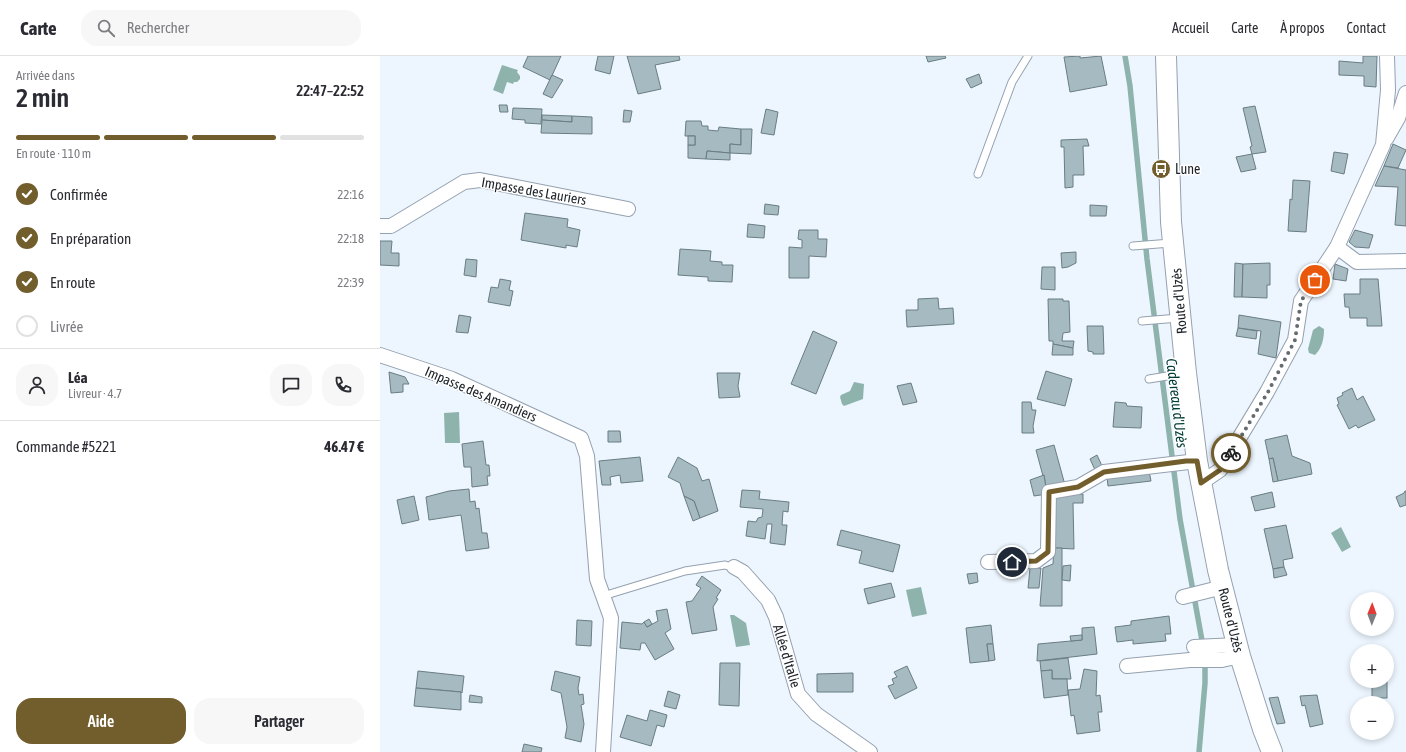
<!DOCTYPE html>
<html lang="fr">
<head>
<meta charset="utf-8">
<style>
  body { margin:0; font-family:"Asap Condensed",sans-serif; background:#f7f7f7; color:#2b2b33; height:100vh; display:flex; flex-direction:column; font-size:15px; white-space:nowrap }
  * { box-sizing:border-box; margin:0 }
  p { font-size:13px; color:#7c7c81 }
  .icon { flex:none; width:22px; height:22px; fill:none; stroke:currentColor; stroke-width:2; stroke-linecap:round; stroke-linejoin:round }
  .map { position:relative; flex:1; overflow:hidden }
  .side { display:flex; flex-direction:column; background:#fff; width:380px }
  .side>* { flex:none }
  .needle { width:26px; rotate:1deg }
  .controls { position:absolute; left:970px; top:536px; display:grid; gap:8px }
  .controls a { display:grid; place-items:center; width:44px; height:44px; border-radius:50%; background:#fff; box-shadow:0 2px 6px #0003; font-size:20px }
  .pin { position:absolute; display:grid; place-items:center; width:34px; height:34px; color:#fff; margin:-17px; border:2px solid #fff; border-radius:50%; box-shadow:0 1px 4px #0007 }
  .courier { position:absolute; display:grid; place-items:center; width:40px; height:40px; margin:-20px; border:3px solid #725d2c; border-radius:50%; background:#fff; color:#222; box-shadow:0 1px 5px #0007 }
  .overview em { font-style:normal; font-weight:600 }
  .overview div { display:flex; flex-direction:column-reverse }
  .overview { display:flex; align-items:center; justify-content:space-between; height:68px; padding:0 16px }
  h1 { font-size:26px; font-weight:600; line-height:30px }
  .bar { display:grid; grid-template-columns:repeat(4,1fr); gap:6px 4px; align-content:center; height:48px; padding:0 16px }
  .bar i { height:5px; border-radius:3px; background:#e1e1e2 }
  .bar .active { background:#725d2c }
  .bar p { grid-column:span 4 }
  .line { display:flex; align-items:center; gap:10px; padding:0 16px; border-top:1px solid #e1e1e2 }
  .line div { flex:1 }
  .round { display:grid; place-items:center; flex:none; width:42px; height:42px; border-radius:16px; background:#f7f7f7 }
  ol { padding:0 16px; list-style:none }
  li { display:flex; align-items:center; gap:12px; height:44px }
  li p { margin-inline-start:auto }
  li .icon { padding:4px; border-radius:50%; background:#725d2c; color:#fff; stroke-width:4 }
  li:last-child { color:#7c7c81 }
  li i { width:22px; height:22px; border:2px solid #e1e1e2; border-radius:50% }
  .action { display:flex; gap:8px; margin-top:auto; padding:8px 16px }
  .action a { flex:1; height:46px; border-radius:16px; background:#725d2c; color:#fff; font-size:16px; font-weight:600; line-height:46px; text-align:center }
  .action a+a { background:#f7f7f7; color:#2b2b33 }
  header { display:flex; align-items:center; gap:24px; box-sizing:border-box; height:56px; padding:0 20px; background:#fff; border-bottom:1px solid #e1e1e2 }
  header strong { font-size:19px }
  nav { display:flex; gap:22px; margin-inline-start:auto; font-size:14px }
  .search { width:280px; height:36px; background:#f7f7f7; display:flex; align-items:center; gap:10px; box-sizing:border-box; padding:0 14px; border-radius:16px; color:#7c7c81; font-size:15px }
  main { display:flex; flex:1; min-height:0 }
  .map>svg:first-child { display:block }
</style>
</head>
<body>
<header>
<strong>Carte</strong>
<div class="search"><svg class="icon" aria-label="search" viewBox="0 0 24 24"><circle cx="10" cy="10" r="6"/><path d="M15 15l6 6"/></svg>Rechercher</div>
<nav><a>Accueil</a><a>Carte</a><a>À propos</a><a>Contact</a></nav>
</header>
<main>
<section class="side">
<div class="overview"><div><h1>2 min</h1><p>Arrivée dans</p></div><em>22:47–22:52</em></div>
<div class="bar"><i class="active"></i><i class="active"></i><i class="active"></i><i></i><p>En route · 110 m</p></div>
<ol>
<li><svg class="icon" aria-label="check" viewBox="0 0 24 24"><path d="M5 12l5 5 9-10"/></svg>Confirmée<p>22:16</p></li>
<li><svg class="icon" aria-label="check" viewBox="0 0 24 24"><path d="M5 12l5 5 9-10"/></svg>En préparation<p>22:18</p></li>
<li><svg class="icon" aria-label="check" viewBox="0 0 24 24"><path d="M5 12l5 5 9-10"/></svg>En route<p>22:39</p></li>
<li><i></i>Livrée</li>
</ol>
<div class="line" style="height:72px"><a class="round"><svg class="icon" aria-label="person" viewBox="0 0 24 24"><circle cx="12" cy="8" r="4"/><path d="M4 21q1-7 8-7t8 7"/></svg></a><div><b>Léa</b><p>Livreur · 4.7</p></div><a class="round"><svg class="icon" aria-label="chat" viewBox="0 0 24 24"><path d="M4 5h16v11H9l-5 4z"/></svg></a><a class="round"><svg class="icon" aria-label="phone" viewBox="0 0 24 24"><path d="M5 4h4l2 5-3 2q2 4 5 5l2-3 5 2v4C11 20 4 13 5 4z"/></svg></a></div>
<div class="line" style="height:52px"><div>Commande #5221</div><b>46.47 €</b></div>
<div class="action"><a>Aide</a><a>Partager</a></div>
</section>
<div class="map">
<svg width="1026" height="696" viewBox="0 0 1026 696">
  <rect width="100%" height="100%" fill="#edf6ff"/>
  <g fill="#8eb3ad">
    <path d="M122 9 138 14 137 16 140 20V23L137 26H134L133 28 127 26 123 38 113 34Z"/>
    <path d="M939 270 944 273C944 283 942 292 935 299L929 297 928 293 933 274Z"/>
    <path d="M474 326 484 328 483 343 464 350 462 348 460 341 461 339 470 335Z"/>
    <path d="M79 356 80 387H65L64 357Z"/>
    <path d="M961 471 971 491 962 496 951 477Z"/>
    <path d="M541 531 547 558 532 561 526 534Z"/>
    <path d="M350 559H354L366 567 370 589 356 591Z"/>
  </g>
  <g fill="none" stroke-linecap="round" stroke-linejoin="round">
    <g stroke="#8eb3ad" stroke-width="5.5">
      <path d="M745 0 750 30 767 203 800 463 823 590"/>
      <path d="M819 696 825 627V605"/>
    </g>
  </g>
  <g fill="#a5bac1" stroke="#697d83">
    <path d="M148 0H181L170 24 143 11Z"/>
    <path d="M218 0H234L230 18 215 14Z"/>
    <path d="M247 0H299L300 4 275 9 281 33 258 38Z"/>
    <path d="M546 0H565L566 2 548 6Z"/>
    <path d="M700 0V2L721 0 727 29 690 36 684 1Z"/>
    <path d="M983 0H997L996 31 984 30V20L959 19V5L983 7Z"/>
    <path d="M599 18 602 27 591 32 586 23Z"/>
    <path d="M172 19 183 24 172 42 163 38Z"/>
    <path d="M119 49H127L128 56H120Z"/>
    <path d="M875 50 886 96 872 98 870 91 872 90 863 52Z"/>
    <path d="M133 52 162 53 161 68 145 67V64L132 63Z"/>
    <path d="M386 53 398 56 394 79 381 77Z"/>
    <path d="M244 54 252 55 250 66H243Z"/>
    <path d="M162 59 192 60V66L162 64Z"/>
    <path d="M192 60 212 61V78L161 77 162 64 192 66Z"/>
    <path d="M306 65H321L322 70H328V74L338 75 339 71 361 73V89L350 88V97L327 95 326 103 308 102V89H315V80H305Z"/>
    <path d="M361 73H372L371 98 350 97V88L361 89Z"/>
    <rect x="308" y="80" width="7" height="9"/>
    <path d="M707 83 709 90H703L704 119H693V131L685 132 684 91H681V84Z"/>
    <path d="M1013 88 1026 94 1018 112 1004 110Z"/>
    <path d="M327 95 350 97V104L326 103Z"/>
    <path d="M954 96 968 98 964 118 951 115Z"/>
    <path d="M872 98 876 113 861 116 856 101Z"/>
    <path d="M1004 110 1026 114V170L1015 169 1018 131 995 130Z"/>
    <path d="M913 124 930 125 926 176 908 175 910 143 912 144Z"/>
    <path d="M385 148 399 150 398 159 384 158Z"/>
    <path d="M710 149 727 150 726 160H710Z"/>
    <path d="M145 157 188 163 187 171 200 174 197 191 186 189V192L141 184Z"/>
    <path d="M368 168 385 170 384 182 367 181Z"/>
    <path d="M419 174H438V183H447L446 201 429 200V222H409V191L422 192V184L418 183Z"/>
    <path d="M975 174 993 179 989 192 975 191 969 186Z"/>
    <path d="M0 185H12L11 197H19V210L0 209Z"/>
    <path d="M300 193 331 195 330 205 342 206V209H353L352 226 328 225V221L298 219Z"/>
    <path d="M696 196V207L688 211 682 212 681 197Z"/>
    <path d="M86 203 97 204 96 221 84 219Z"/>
    <path d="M855 207 863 208 862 241H854Z"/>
    <path d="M890 207V229H887V242L862 241 863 208Z"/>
    <path d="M955 208 968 213 966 225 953 223Z"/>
    <path d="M662 211H675V234L661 233Z"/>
    <path d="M120 223 131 225 129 234 133 235 130 250 108 246 111 231 118 232Z"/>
    <path d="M980 223H998L1002 270H987V262H970L969 251H965L964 238H980Z"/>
    <path d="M558 242 559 253 573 252 574 268 527 271 526 254H538V243Z"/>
    <path d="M668 243H683V245H689L690 276 683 277 682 285H694L693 292 673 288V285H669Z"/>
    <path d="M79 259 91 261 88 277 76 276Z"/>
    <path d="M859 259 901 266 896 302 878 298 881 275 858 272Z"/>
    <path d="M707 270H723L724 298H713V296L708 295Z"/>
    <path d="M858 272 877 275 876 283 856 280Z"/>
    <path d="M433 275 457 286 436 338 411 328Z"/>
    <path d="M673 288 693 292V299H672Z"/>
    <path d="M666 315 692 323 685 350 657 343Z"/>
    <path d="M9 316 25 321 29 328H23V336L11 337Z"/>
    <path d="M337 317H360L358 330 360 341 339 342Z"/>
    <path d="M531 327 537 346 523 349 517 330Z"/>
    <path d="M972 332 977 344 983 340 995 364 978 372 976 369 969 373 957 349 959 348 957 342 963 339 962 337Z"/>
    <path d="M642 346H651L652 354H656L653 370 654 377H642Z"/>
    <path d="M735 346 746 347 747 350 762 351 761 372 733 371Z"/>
    <path d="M228 375H240L241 386H228Z"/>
    <path d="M907 379 912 400 930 407 932 418 898 425 893 402 889 403 885 384Z"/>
    <path d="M103 385 106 409H109L110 420H107L108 429 92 431 91 411H84L82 388Z"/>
    <path d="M674 389 685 429 666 432 664 419 663 420 656 394Z"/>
    <path d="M717 399 723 412 716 416 710 403Z"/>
    <path d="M260 401 263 425 241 427 240 419 230 421 231 429H222L219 405Z"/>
    <path d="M298 401 317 412 322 425 329 423 338 455 320 462 314 445 304 440 300 427 288 421Z"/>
    <path d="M893 402 898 425 893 426 889 403Z"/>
    <path d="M769 415 771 425 728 430 727 421Z"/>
    <path d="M664 419 667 438 654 440 650 424Z"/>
    <path d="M89 433 90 446 95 445 96 453 99 452 102 477H107L109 492 86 495 81 459 49 464 46 441 69 435Z"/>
    <path d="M362 434 380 435 379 443 409 446 408 456 403 455 402 469H407L405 489 390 487 392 468H387L385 483 366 480 368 465 376 466 378 462 382 461 383 453 360 451Z"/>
    <path d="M1025 435H1026V449L1020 451 1016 441 1024 437Z"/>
    <path d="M892 436 895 451 875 455 871 441Z"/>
    <path d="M703 438V447H693L694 493 674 492V440Z"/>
    <path d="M34 440 39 464 22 468 17 444Z"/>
    <path d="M304 440 314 445 320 462 313 465Z"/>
    <path d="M906 469 913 502 903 504 904 511 893 513 884 473Z"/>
    <path d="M461 474 520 489 513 516 479 507 482 495 457 489Z"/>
    <path d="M674 492H682V550H660L663 512 673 508Z"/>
    <path d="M691 509 690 525 682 524 683 510Z"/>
    <path d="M904 511 907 519 894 522 893 513Z"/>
    <path d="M650 512H661L659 532H648Z"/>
    <path d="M597 517 598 526 589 528 587 518Z"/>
    <path d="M322 520 341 534 336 542 338 543 333 551 337 574 312 578 306 546 312 545 321 532 316 529Z"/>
    <path d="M511 527 515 541 488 548 484 533Z"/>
    <path d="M287 553 291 573 285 577 294 593 275 604 265 587H261L260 594 240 592 242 566 262 568 264 566 267 571 278 565 276 555Z"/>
    <path d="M789 560 791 578H785L786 585 753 588V584L737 586 735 571 751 569V565Z"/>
    <path d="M269 563 272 568 267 571 264 566Z"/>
    <path d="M197 564 212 565 211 590 196 589Z"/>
    <path d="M611 569 613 588H607L609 605 590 607 586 572Z"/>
    <path d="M714 571 717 598 657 605 658 588 702 584V572Z"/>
    <path d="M702 579V584L691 585 690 580Z"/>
    <path d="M607 588H613L615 604 609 605Z"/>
    <path d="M688 602 691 623H672V614L661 615 660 605Z"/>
    <path d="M340 607H360L359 650 339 649Z"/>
    <path d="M527 610 537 632 515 643 508 630 514 628 512 623 517 621 514 616Z"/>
    <path d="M704 613 717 615 716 640 720 639 722 656H718L720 675 697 678 694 659 691 660 688 634 700 633Z"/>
    <path d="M672 614V623H687L688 639 664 642 661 615Z"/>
    <path d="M38 615 84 620 82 637 81 636 36 632Z"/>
    <path d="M175 615 200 621 198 632 199 639 203 638 204 648 201 649 204 668 201 686 185 682 187 671 181 637 171 634Z"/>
    <path d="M473 617V636H437V618Z"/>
    <rect x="992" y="625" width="15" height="17"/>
    <path d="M36 632 81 636V654L34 650Z"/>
    <path d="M288 635 300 639 296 653 284 650Z"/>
    <path d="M90 639 102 641V647L89 646Z"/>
    <path d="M937 639 943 668 930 671 925 649 922 650 920 640Z"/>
    <path d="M898 641 905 667 897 668 889 642Z"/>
    <path d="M270 654 287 659 284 671 277 669 271 690 240 681 247 659 267 665Z"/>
    <path d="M144 688 162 692 161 696H142Z"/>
  </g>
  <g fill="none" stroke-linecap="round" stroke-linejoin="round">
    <g stroke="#94a1af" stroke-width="9">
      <g id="service">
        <path d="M598 118 632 26 648 0"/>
        <path d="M753 190 791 187"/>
        <path d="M762 265 799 262"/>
        <path d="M769 323 805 317"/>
        <path d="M223 540 305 515 345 509 351 511"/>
      </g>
    </g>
    <g stroke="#94a1af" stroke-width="16">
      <g id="minor">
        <path d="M1006 83 1018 62 1026 37"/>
        <path d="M0 170H11L84 126 100 124 248 153"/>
        <path d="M957 191 977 206 1026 205"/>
        <path d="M0 299 72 323 201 382 207 400 217 523 231 562 223 696"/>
        <path d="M821 427 840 414 887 336 915 284 921 245 957 191 1003 89 1008 34 1007 0"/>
        <path d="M608 506 656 505 668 496 669 436 698 431 724 416 817 405"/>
        <path d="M354 511 363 516 388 544 396 561 418 638 436 658 490 696"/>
        <path d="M803 541 843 531"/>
        <path d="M814 591 857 589"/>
        <path d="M747 610 810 604H842L860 600"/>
      </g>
    </g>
    <g stroke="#94a1af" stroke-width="22">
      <path id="secondary" d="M786 0 791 166 806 317 817 405 838 514 860 600 883 673 892 696"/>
    </g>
    <use href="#service" stroke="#fff" stroke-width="7"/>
    <use href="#minor" stroke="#fff" stroke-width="14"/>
    <use href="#secondary" stroke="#fff" stroke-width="20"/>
  </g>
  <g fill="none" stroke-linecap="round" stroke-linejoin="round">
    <path stroke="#646c72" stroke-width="4" stroke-dasharray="0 7.2" d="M851 397 888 336 915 284 921 245 935 224"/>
    <path stroke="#725d2c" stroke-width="5" d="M632 506 656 505 668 496 669 436 698 431 724 416 806 405H817L821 427 840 414 851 397"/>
  </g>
  <defs>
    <g id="bus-disc" transform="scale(1)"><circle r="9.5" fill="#725d2c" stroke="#fff"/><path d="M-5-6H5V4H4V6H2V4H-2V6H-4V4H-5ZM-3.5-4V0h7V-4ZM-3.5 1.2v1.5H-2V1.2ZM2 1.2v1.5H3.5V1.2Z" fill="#fff"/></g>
  </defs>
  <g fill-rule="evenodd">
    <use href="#bus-disc" x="781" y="113"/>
  </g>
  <g text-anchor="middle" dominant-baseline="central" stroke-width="3" stroke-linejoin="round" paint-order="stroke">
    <g font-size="14" fill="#1b2126" stroke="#fff" text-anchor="start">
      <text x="795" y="113">Lune</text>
    </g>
    <g font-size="14" fill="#1b2126" stroke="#fff">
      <text transform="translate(154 135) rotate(10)">Impasse des Lauriers</text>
      <text transform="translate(799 245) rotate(-95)">Route d'Uzès</text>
      <text transform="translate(101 338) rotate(23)">Impasse des Amandiers</text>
      <text transform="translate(851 564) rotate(76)">Route d'Uzès</text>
      <text transform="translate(407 600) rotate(73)">Allée d'Italie</text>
    </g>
    <g font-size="15" font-style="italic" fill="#003c36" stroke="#fff">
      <text transform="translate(797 347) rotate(83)">Cadereau d'Uzès</text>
    </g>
  </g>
</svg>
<div class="controls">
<a><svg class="needle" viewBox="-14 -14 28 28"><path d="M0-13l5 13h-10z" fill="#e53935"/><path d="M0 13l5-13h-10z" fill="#7c7c81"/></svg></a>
<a>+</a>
<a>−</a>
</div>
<div class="pin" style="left:935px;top:224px;background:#ea580c"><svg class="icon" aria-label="bag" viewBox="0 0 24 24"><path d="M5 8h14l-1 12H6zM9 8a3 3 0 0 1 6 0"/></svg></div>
<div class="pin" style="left:632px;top:506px;background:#1f2937"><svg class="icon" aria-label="home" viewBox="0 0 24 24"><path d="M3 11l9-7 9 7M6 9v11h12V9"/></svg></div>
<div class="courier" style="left:851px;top:397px"><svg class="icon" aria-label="bike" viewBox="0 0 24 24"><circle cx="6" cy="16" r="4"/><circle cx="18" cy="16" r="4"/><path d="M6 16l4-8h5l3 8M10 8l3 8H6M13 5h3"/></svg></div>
</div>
</main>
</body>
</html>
